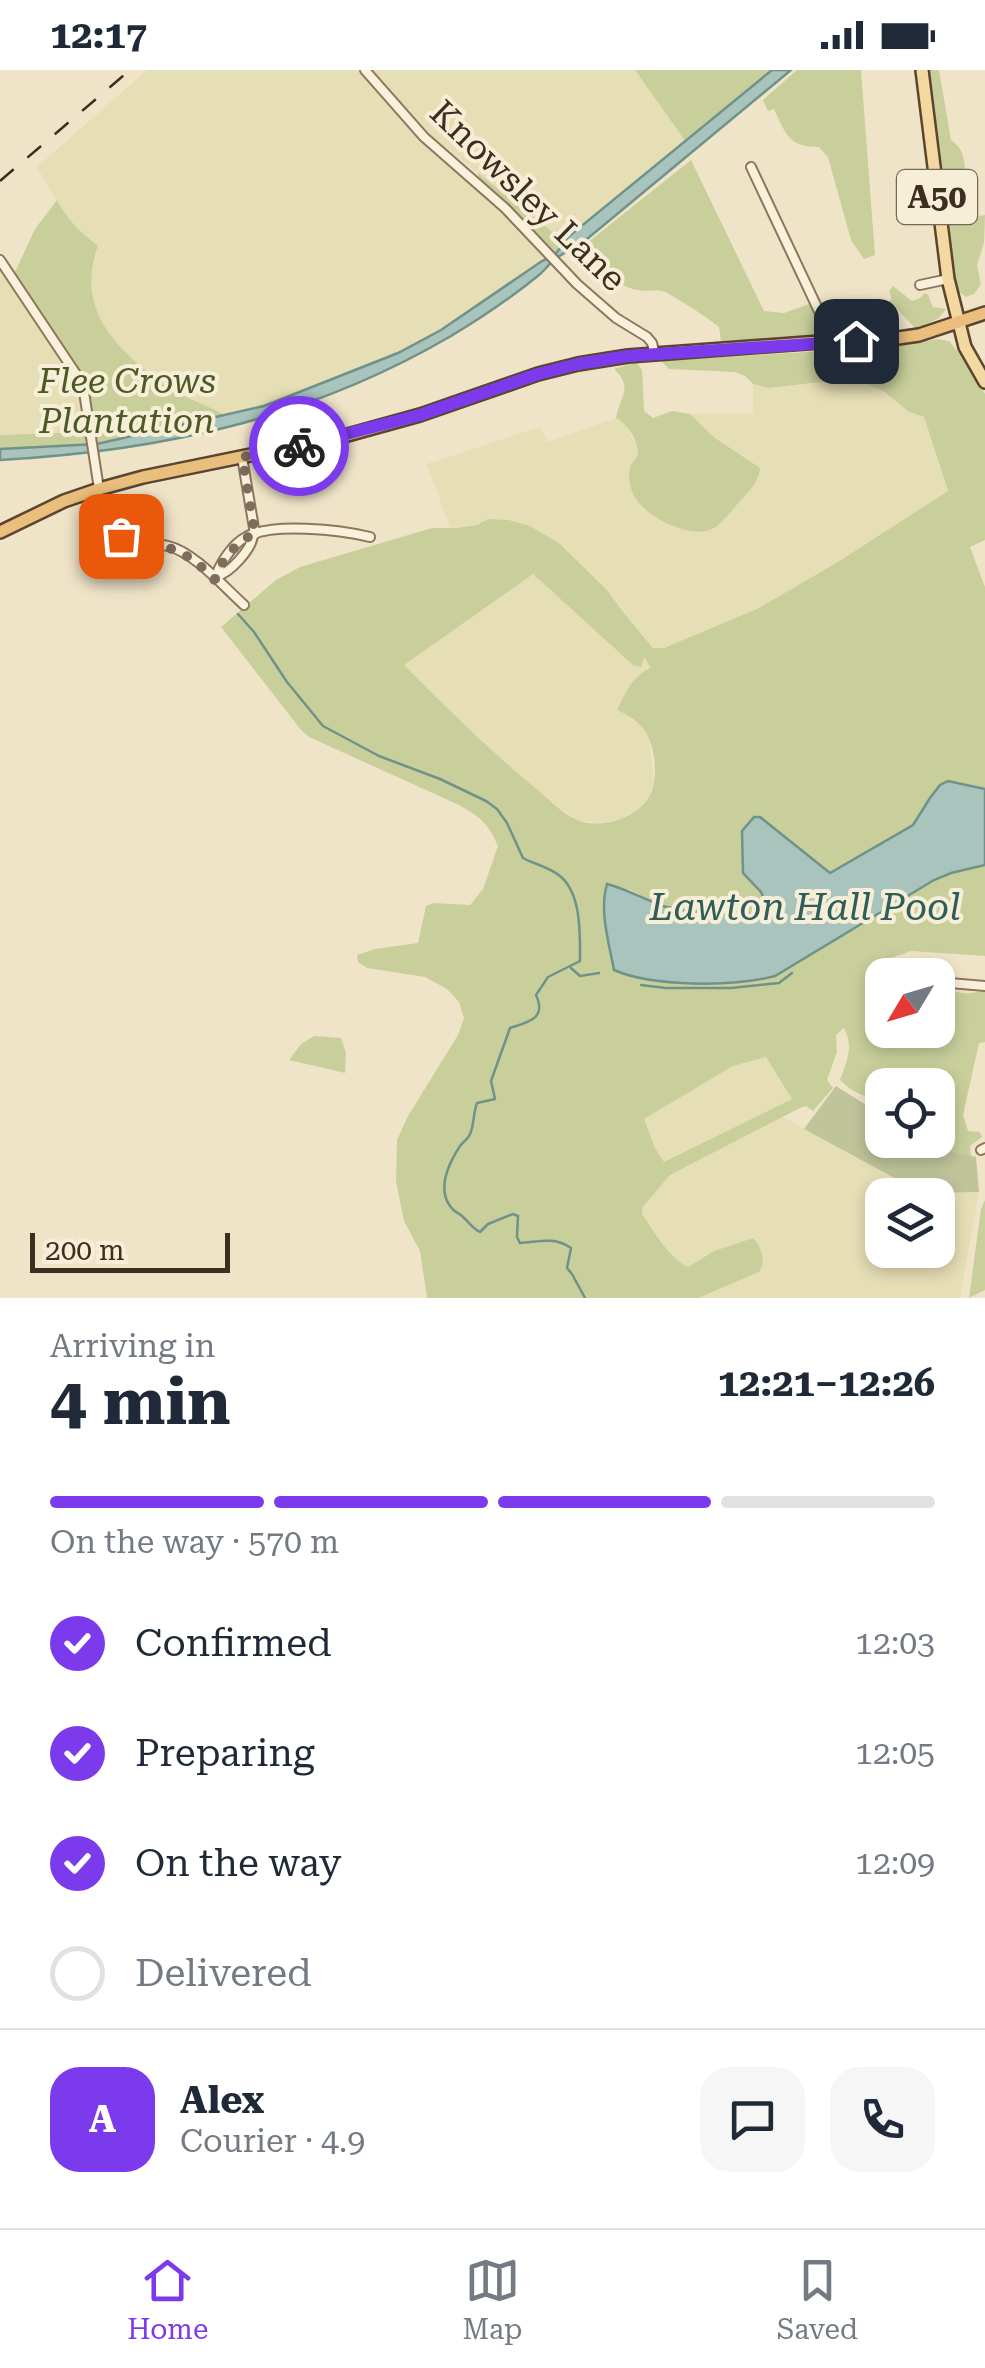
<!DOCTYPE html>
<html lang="en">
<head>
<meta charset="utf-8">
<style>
  body { margin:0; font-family:"Roboto Serif",serif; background:#f6f6f7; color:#1f2937; height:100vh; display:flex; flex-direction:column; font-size:38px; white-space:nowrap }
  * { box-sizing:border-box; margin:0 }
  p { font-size:32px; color:#747a83 }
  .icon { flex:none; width:55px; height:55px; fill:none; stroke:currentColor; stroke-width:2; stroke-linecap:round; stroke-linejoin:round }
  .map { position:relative; height:1228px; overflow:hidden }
  .drawer { display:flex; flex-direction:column; background:#fff; flex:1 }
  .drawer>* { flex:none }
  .needle { width:65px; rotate:232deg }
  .controls { position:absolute; left:865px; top:888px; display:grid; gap:20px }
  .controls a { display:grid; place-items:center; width:90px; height:90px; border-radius:20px; background:#fff; box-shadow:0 5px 15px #0003; font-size:50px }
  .scale { position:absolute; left:30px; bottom:25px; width:200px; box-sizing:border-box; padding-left:10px; border:5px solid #3d2e20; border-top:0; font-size:28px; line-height:35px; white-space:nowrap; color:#3d2e20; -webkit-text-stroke:8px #f7eed8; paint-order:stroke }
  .pin { position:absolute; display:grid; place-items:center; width:85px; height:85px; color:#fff; margin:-42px; border-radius:20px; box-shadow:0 5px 15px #0006 }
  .courier { position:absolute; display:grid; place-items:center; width:100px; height:100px; margin:-50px; border:8px solid #7c3aed; border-radius:50%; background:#fff; color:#222; box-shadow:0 2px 12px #0007 }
  .head em { font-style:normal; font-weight:700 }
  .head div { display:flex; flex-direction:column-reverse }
  .head { display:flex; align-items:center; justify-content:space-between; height:170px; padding:0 50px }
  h1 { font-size:65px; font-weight:700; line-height:75px }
  .bar { display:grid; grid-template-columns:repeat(4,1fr); gap:15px 10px; align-content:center; height:120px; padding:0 50px }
  .bar i { height:12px; border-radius:8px; background:#e0e1e3 }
  .bar .active { background:#7c3aed }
  .bar p { grid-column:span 4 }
  .line { display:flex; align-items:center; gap:25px; padding:0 50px; border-top:2px solid #e0e1e3 }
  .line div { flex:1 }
  .round { display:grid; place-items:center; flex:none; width:105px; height:105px; border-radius:30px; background:#f6f6f7 }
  ol { padding:0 50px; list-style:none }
  li { display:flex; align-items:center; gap:30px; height:110px }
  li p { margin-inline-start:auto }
  li .icon { padding:10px; border-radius:50%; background:#7c3aed; color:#fff; stroke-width:4 }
  li:last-child { color:#747a83 }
  li i { width:55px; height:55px; border:5px solid #e0e1e3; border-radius:50% }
  .status { display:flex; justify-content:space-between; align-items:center; height:70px; padding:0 50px; background:#fff; direction:ltr }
  .status svg { height:28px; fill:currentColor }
  .dock { display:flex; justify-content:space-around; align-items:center; height:140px; border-top:2px solid #e0e1e3; background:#fff; font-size:28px; color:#747a83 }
  .dock a { display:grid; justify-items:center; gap:5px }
  .dock .active { color:#7c3aed }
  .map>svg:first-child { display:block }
</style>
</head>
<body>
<div class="status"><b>12:17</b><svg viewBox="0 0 49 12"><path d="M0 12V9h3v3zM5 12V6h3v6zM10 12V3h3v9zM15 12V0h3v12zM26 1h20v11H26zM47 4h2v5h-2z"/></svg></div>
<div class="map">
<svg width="985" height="1228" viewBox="0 0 985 1228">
  <rect width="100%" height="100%" fill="#f0e4c8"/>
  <g fill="#e6deb5" fill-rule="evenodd">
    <path d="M147 0H358L403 53 436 85 531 169 549 189 542 191 441 260 398 283 264 336 226 346 165 316 126 284 116 273 101 253 93 232 91 204 98 176 78 162 67 149 37 97Z"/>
    <path d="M373 0H635L686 72 565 172 427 63Z"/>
    <path d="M0 196 69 302 83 332 88 362 0 365Z"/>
    <path d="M831 311 864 312 874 315 909 342 924 347 948 422 838 492 757 539 664 578H654L620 538 607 520 559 473 530 456 509 450 488 449 477 455 450 458 427 394 540 357 548 372 616 348 624 352 637 377V386L714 457 724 450 756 412 760 398 715 368 690 344 753 343V314L768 318Z"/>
    <path d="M533 504 562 530 643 585 651 598 621 641 642 657 649 667 654 710 649 729 635 741 618 750 597 753 577 750 555 735 496 685 403 595Z"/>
    <path d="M767 987 793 1028 664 1092 655 1078 644 1049 733 996Z"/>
    <path d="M783 1047 915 1119 930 1123 979 1122 960 1228H698L762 1199 753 1168 714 1181 688 1197 673 1187 642 1144V1138L670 1105ZM882 1125H938V1180H882Z"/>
  </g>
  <g fill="#c9cf9b" fill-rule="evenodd">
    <path d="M635 0H772L686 72Z"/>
    <path d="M797 0H861L875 185 864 189 851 170 828 87 819 77C789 78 785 63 774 39L768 41 763 30Z"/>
    <path d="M927 0H939L951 70C970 83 963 103 966 123 967 132 969 140 970 148L985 145 984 173 977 195 981 214 974 224 966 227 955 219Z"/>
    <path d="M691 90 764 241 784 243 812 233C817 242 825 254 820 263L810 268 721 272 719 257C702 244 685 233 667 223 660 219 652 221 644 221 615 218 600 198 582 177Z"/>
    <path d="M478 103 565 172 555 185 523 150 478 109Z"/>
    <path d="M57 130C68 151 80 162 98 176 79 229 103 265 144 299 152 305 160 313 169 318 187 329 208 335 226 346L97 374 88 325 80 305 14 204 35 159Z"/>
    <path d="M893 216 912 231 920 228 925 223 928 225 933 237 946 239 939 248 916 259 896 238C884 239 878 245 875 256L861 253 858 245 861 241 892 230 889 221Z"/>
    <path d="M938 269 949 271 959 283 985 324V470L970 477 985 517V719L954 711 940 716 914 754 830 803 760 747H754L742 762 743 803 762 822 764 829 757 843 737 846 665 837 628 819 604 838 615 900 625 905 712 913 784 902 934 810 951 803 985 795V886L911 881 891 888 888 905H882V921L877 926 882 927V960H938V916C948 917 954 923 964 923 972 924 977 921 985 922V972L979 973 963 1045 968 1061 980 1062 982 1067 970 1076 971 1086 937 1078 923 1070H938V1015H882V1030C868 1029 850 1021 840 1010 847 990 854 978 844 958L836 965 837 982 827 1010 833 1018 813 1041 806 1036 800 1038 670 1105 642 1138V1144C655 1162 668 1187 688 1197L714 1181 753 1168C761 1176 767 1192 759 1202L698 1228H427L420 1181 404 1151 396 1111 397 1070 408 1046 458 965 464 948 459 932 447 919 425 907 367 898 358 892 357 885 375 879 418 873 426 836 434 833 470 835 483 819 498 776C488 753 480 747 459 735L309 667 301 660 221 557 276 510 300 497 432 458H456L477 455 488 449 509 450 530 456 559 473 607 520 620 538 653 578H664L757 539 838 492 948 421 924 347 909 342 883 321 864 312 831 311 768 318 753 314 745 306 735 302 669 299 661 291 887 277ZM533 504 633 595 641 597 644 587 651 598C632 606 626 622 617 640 625 643 635 650 642 657 656 672 660 714 647 730 632 750 599 759 577 750 561 743 547 727 534 717 488 679 446 637 404 595ZM766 987 792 1029 664 1092 655 1078 644 1049 733 996Z"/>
    <path d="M636 292 642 300 644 341 653 348 672 341 690 344 715 368 760 398C759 414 745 425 735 437 728 445 718 459 706 461 683 466 642 444 633 424 629 414 627 403 632 393 633 391 636 389 637 387 641 374 627 353 616 348 620 326 634 318 614 299Z"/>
    <path d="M88 362 90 375 0 379V365Z"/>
    <path d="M314 966 341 968 346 983 345 1003 289 990 301 974Z"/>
    <path d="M985 1130V1220L969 1228 981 1139Z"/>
  </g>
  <path fill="#bfc49a" d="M836 1016 882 1045V1070H923L937 1078 976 1087 979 1122 930 1123 915 1119 804 1059Z"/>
  <g fill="#a9c4bc" stroke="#6f938a" stroke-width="2.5">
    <path d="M772 0H791L587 169C577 176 565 182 555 189 549 194 545 200 539 205 511 228 481 248 451 266 309 349 161 381 0 390V379L97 374 264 336 398 283 441 260 542 191 555 185 568 167Z"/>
    <path d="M948 711 985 719V795L951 803 934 810 775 906C734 917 653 917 614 900 609 873 599 841 607 814 626 819 642 828 660 835 676 841 743 848 757 843L764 829 761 822 743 803 742 761 754 747H760L830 803 913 755 930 728 940 715Z"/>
  </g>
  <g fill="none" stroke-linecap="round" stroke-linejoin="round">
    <g stroke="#6f938a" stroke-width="2.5">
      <path d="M238 544 254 562 287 612 323 656 379 686 440 709 486 731 497 739 507 753 523 788C534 794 551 798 560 806 582 824 580 866 580 891L548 907 536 925C547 949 528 952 510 958L491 1011 495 1029 477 1033C473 1044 474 1056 470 1064 468 1069 463 1072 460 1076 449 1093 437 1118 450 1136 454 1142 457 1142 462 1146 469 1152 472 1158 480 1162L488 1154 513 1144 518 1146 517 1167 520 1173C539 1172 553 1166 571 1178L567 1198 572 1204 585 1228"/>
      <path d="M571 898 580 906 599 903"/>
      <path d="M641 915 666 918H731L779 913 792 903"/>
    </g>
    <g stroke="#8d765c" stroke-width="12">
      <g id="minor">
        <path d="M365 0 424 67 505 138 577 214 616 248 647 267 652 273 655 285"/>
        <path d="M751 97 833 271"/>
        <path d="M0 190 78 307 84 322 99 419"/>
        <path d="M920 215 948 209"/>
        <path d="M242 387 255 464"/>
        <path d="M128 472 126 477 122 478 116 472 119 467 123 466 128 472C141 474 156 473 168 476 194 482 224 517 244 535"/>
        <path d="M217 506C230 503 252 479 253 465"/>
        <path d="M215 509C219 495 232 474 246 467 272 452 341 460 370 467"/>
        <path d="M938 912 985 916"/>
        <path d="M981 1080 985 1078"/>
      </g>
    </g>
    <g stroke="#5b4430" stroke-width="16">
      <path id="primary" d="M922 0 948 209 965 277 985 312"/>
    </g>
    <g stroke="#5b4430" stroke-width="16">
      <path id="trunk" d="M0 462 64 431 99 419 143 407 344 366 420 345 538 304 578 294 628 286 833 271H877L919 265 985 243"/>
    </g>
    <use href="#minor" stroke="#faf1dc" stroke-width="8"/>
    <use href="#primary" stroke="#f3d9a0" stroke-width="11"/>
    <use href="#trunk" stroke="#eabe7c" stroke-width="11"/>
    <path stroke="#3d2e20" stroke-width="2.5" stroke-dasharray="18 18" stroke-linecap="butt" d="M0 111 130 0"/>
  </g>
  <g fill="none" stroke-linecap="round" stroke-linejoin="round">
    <path stroke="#7c6e5b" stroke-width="10" stroke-dasharray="0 18" d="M121 466 127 468 128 472C174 477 180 477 215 509 220 492 237 470 255 464L242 387 299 376"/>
    <path stroke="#7c3aed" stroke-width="12" d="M299 376 420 345 538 304 578 294 628 286 856 271"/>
  </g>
  <g text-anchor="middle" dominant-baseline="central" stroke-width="8" stroke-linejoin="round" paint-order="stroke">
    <rect fill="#f7eed8" stroke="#756857" stroke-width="2.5" x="897" y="100" width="80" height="54" rx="8"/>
    <g font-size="32" font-weight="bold" fill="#3d2e20">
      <text x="937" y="127">A50</text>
    </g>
    <g font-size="35" fill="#3d2e20" stroke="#f7eed8">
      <text transform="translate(528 126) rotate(44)">Knowsley Lane</text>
    </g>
    <g font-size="35" font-style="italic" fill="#4d5a26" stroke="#f7eed8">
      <text x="127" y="311">Flee Crows<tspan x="127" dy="40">Plantation</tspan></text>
    </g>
    <g font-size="38" font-style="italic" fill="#2f5d5a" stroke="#f7eed8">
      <text x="805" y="837">Lawton Hall Pool</text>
    </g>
  </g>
</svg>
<div class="controls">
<a><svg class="needle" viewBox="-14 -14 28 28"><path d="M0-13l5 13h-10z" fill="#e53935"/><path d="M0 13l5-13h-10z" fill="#747a83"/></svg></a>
<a><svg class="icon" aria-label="locate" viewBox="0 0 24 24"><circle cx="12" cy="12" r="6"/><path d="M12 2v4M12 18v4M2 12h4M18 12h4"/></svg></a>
<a><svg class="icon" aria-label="layers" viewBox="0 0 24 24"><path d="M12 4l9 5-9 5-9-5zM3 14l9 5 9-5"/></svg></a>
</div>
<div class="scale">200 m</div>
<div class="pin" style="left:121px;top:466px;background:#ea580c"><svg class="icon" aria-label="bag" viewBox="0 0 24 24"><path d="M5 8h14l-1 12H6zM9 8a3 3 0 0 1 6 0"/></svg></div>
<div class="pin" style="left:856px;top:271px;background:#1f2937"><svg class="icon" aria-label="home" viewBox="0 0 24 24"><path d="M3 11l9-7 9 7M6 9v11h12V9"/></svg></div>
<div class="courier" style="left:299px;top:376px"><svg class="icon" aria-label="bike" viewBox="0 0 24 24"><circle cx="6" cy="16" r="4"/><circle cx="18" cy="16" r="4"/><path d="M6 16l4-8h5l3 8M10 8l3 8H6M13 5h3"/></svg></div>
</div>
<section class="drawer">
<div class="head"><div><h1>4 min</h1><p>Arriving in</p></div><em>12:21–12:26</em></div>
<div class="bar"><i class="active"></i><i class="active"></i><i class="active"></i><i></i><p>On the way · 570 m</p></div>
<ol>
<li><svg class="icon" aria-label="check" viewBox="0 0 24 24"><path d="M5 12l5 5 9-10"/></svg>Confirmed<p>12:03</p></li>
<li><svg class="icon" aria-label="check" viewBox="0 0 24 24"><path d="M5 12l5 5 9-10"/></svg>Preparing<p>12:05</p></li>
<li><svg class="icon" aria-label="check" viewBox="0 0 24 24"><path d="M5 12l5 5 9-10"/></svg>On the way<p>12:09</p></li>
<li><i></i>Delivered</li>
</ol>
<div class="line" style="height:180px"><b class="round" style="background:#7c3aed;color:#fff">A</b><div><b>Alex</b><p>Courier · 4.9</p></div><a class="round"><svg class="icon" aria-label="chat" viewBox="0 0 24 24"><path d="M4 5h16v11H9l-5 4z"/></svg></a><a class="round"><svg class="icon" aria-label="phone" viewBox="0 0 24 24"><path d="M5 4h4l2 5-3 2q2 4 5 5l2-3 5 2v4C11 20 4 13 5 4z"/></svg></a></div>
</section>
<nav class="dock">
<a class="active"><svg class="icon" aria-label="home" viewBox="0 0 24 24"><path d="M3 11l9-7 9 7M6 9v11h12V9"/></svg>Home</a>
<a><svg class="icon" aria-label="map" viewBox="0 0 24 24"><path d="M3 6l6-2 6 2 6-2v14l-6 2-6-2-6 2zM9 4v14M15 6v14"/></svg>Map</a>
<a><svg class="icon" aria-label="saved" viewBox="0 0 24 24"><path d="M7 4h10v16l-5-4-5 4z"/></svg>Saved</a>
</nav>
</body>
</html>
